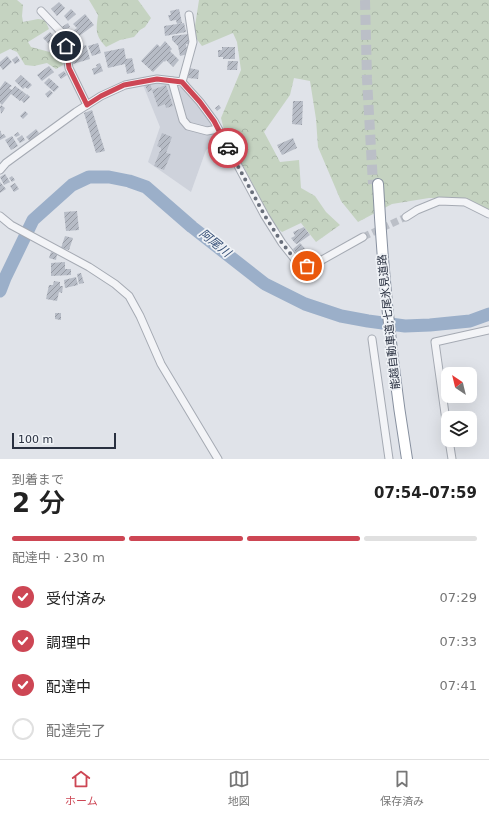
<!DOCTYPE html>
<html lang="ja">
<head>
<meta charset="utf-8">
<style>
  body { margin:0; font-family:"DejaVu Sans","Noto Sans JP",sans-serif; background:#f2f2f2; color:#222; height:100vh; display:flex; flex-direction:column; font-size:15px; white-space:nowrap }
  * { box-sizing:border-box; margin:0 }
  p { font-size:13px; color:#767676 }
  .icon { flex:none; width:22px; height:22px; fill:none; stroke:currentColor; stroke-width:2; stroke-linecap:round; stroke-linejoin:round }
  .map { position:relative; height:459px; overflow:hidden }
  .drawer { display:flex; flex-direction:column; background:#fff; flex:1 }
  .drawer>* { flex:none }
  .needle { width:26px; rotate:325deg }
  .tools { position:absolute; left:441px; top:367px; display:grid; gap:8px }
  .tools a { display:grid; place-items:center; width:36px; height:36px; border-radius:8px; background:#fff; box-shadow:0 4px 16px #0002; font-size:20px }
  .scale { position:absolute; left:12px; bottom:10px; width:104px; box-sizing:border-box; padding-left:4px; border:2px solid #293040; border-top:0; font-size:11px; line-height:14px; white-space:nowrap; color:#293040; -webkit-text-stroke:3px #eff2f6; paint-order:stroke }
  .pin { position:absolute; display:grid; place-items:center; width:34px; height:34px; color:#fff; margin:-17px; border:2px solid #fff; border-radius:50%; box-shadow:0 1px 4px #0007 }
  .courier { position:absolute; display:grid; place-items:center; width:40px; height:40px; margin:-20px; border:3px solid #cd4654; border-radius:50%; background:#fff; color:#222; box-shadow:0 1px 5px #0007 }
  .head em { font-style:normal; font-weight:600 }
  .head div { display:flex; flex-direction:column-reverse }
  .head { display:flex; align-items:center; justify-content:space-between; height:68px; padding:0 12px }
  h1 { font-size:26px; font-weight:600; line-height:30px }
  .bar { display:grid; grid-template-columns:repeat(4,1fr); gap:6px 4px; align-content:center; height:48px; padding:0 12px }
  .bar i { height:5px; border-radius:3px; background:#e0e0e0 }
  .bar .selected { background:#cd4654 }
  .bar p { grid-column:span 4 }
  ol { padding:0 12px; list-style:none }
  li { display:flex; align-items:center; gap:12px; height:44px }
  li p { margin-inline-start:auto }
  li .icon { padding:4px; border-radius:50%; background:#cd4654; color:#fff; stroke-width:4 }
  li:last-child { color:#767676 }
  li i { width:22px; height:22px; border:2px solid #e0e0e0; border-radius:50% }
  .menu { display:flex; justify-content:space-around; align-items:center; height:56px; border-top:1px solid #e0e0e0; background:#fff; font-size:11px; color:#767676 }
  .menu a { display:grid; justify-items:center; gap:2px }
  .menu .selected { color:#cd4654 }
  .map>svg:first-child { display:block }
</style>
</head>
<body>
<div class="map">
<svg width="489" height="459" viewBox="0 0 489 459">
  <defs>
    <pattern id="forest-crowns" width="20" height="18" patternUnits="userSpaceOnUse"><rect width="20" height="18" fill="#c5d3c1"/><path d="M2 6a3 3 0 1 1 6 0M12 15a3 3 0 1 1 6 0" fill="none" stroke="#a9b5a7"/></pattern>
    <pattern id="building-hatch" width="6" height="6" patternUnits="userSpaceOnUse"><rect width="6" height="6" fill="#b7bcc6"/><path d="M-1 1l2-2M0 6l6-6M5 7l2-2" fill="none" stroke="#9599a2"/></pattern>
  </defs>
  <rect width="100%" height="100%" fill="#e0e3e9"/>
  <path fill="#ced2db" d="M164 82 183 88 203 109 219 140 206 150 191 192 148 162 160 127 143 85Z"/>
  <g fill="url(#forest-crowns)">
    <path d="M0 0H17L23 5 22 16 23 22 38 19 45 20 49 29 28 42 31 47 57 54 62 58 63 65 56 69 47 63 34 66 25 65 17 52 10 49 0 54Z"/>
    <path d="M89 0H138L151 18 145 27 140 30 134 37 120 40 106 47C95 35 96 30 98 15Z"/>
    <path d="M199 0H489V210L465 198H429L392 204 358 222 341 201 318 147 316 119 310 81 294 78 290 95 264 132 280 162 299 160 301 188 315 196 326 212 340 225 316 242 301 223 282 232 275 226 224 130 221 118 241 70 237 42 233 33 202 46 195 37V26Z"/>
  </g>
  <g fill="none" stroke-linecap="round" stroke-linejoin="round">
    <path stroke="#9bafc9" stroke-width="13" d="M0 291 5 278 33 220 72 185 89 177H109L129 181 146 187 192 227 265 284 305 304 341 316 368 321 405 326 430 325 470 321 489 314"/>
  </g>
  <g fill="url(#building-hatch)">
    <path d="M59 2 65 8 57 16 51 9Z"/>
    <path d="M71 9 76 14 68 21 64 16Z"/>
    <path d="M179 9 182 23 177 24 176 20 170 21 168 15H171L170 11Z"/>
    <path d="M85 14 94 25 78 37 73 31 77 28 73 24Z"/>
    <path d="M68 23 70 27 64 30 62 27Z"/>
    <path d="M184 23 186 32 165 36 164 26Z"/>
    <path d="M50 32 56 38 49 44 43 38Z"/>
    <path d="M188 34 189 44H186L188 54 180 56 178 46 172 40V36Z"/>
    <path d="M165 41 172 49 170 51 179 60 173 67 166 60 165 62 164 61 153 72 141 61 157 44 160 47Z"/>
    <path d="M98 43 101 53 92 56 88 46Z"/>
    <path d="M86 45 90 59 73 64 69 50Z"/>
    <path d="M222 47H235V59H223V57H218V50H222Z"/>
    <path d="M124 48 126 59 132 58 135 72 127 74 125 64 108 68 104 52Z"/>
    <path d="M7 56 12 62 3 70 0 66V62Z"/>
    <path d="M17 56 20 61 15 64 12 60Z"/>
    <path d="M228 61H238L237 70H227Z"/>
    <path d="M100 63 103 71 94 75 92 69 97 67 96 65Z"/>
    <path d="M49 66 54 72 42 81 37 75Z"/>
    <path d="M189 68 199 70 198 79 188 78Z"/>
    <path d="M64 71 67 75 61 79 58 75Z"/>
    <path d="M21 75 32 85 28 89 25 87 23 89 15 81Z"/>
    <path d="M49 78 59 87 54 92 44 83Z"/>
    <path d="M5 81 12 86 9 88 12 90 15 86 26 94 20 101 11 94 2 105 0 103V88Z"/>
    <path d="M150 83 152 90 148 92 145 85Z"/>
    <path d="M166 85 173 106 166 108 165 104 158 107 152 90Z"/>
    <path d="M50 90 53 93 48 98 45 94Z"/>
    <path d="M27 94 30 97 24 103 21 100Z"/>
    <path d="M293 101H303L302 125 292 124Z"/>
    <path d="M1 105 5 108 1 114 0 107Z"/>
    <path d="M219 105 221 108 217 111 215 108Z"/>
    <path d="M92 110 105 151 96 153 84 113Z"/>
    <path d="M25 111 28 114 23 119 20 116Z"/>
    <path d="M36 129 39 133 30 141 26 137Z"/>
    <path d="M0 130 2 135 4 134 6 137 0 140Z"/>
    <path d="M18 132 20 135 16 137 14 135Z"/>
    <path d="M162 133 172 137 166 153 171 154 164 170 154 166 160 151H161V148L157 146Z"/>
    <path d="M22 135 25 140 20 143 17 139Z"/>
    <path d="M12 136 18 146 11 150 5 140Z"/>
    <path d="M293 138 297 148 282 155 277 145Z"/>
    <path d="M5 174 10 182 4 185 0 177Z"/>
    <path d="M12 176 15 180 12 182 9 178Z"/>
    <path d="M0 182 6 189 0 193Z"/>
    <path d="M15 183 19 189 14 192 10 186Z"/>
    <path d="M77 211 79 230 66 231 64 212Z"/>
    <path d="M304 227 310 235 297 244 295 243 291 238 295 236 293 232Z"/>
    <path d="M65 236 73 238 69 250 61 248Z"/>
    <path d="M300 243 307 251 299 257 293 249Z"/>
    <path d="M51 252 57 254 56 260 49 258Z"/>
    <path d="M65 262V269H71V275L51 276V263Z"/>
    <path d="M81 273 84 283 79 284 77 274Z"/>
    <path d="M76 277 78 285 65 288 64 280Z"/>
    <path d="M54 281 60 282V286H63L62 293 59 292 57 301 46 299 49 285H53Z"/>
    <path d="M55 313H61V320L55 319Z"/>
  </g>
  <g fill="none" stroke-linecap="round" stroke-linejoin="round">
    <path stroke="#bbbfc7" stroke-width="7" stroke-dasharray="7 3.5" stroke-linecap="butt" d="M363 237 406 217"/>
    <path stroke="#bbbfc7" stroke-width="10" stroke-dasharray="10 5" stroke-linecap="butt" d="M365 0 367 79 373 184"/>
    <g stroke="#a5aab3" stroke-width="9">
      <g id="minor">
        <path d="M41 11 63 34 69 68 87 105"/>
        <path d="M172 81 183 120 188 126 207 131 218 129"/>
        <path d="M182 82 193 42 189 15"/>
        <path d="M0 170 6 163 76 112 101 96 125 85 157 79 182 82 200 102 214 121 265 216 282 243 297 262 307 266 313 265 363 237"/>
        <path d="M0 216 11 225 89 267 115 284 129 296 140 316 161 364 218 459"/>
        <path d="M406 217 417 210 439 201 465 202 489 214"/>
        <path d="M372 339 389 459"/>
        <path d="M448 435 435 342 489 330"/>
        <path d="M449 440 452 459"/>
      </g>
    </g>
    <g stroke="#87909f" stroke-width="12">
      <path id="highway" d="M378 184C383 277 392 368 407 459"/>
    </g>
    <use href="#minor" stroke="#f3f4f7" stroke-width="7"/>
    <use href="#highway" stroke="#fff" stroke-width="10"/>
  </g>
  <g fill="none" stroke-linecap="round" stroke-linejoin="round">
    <path stroke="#696f7b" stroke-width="4" stroke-dasharray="0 7.2" d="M228 148 265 216 282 243 297 262 307 266"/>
    <path stroke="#cd4654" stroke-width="5" d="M66 46 69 68 87 105 101 96 124 85 157 79 182 82 200 102 214 121 228 148"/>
  </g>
  <g text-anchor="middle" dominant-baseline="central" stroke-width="3.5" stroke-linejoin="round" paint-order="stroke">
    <g font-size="11" fill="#293040" stroke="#eff2f6">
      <text transform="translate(389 322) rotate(-96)">能越自動車道;七尾氷見道路</text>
    </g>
    <g font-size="12" font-style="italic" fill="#334d74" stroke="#eff2f6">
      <text transform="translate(215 243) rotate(39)">阿尾川</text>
    </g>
  </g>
</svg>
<div class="tools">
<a><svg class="needle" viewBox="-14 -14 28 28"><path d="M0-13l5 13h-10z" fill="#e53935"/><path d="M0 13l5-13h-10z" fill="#767676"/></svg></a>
<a><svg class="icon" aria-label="layers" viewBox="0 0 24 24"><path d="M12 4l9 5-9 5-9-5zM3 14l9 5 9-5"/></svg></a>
</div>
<div class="scale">100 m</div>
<div class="pin" style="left:307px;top:266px;background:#ea580c"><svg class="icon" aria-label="bag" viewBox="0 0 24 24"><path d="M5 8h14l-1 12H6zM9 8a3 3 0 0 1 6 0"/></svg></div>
<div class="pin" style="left:66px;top:46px;background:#1f2937"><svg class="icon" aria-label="home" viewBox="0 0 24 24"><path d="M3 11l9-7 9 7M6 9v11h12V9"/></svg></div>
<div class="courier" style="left:228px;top:148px"><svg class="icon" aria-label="car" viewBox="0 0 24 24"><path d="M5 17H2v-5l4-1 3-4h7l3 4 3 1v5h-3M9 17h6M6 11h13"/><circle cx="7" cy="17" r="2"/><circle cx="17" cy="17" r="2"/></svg></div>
</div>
<section class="drawer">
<div class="head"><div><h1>2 分</h1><p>到着まで</p></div><em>07:54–07:59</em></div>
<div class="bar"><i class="selected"></i><i class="selected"></i><i class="selected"></i><i></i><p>配達中 · 230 m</p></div>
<ol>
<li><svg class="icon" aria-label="check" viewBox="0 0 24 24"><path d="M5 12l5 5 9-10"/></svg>受付済み<p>07:29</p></li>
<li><svg class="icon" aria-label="check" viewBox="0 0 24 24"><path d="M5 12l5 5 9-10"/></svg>調理中<p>07:33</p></li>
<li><svg class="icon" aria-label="check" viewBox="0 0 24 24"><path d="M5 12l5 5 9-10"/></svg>配達中<p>07:41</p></li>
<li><i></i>配達完了</li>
</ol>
</section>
<nav class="menu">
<a class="selected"><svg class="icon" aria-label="home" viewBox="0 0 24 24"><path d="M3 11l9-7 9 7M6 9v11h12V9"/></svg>ホーム</a>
<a><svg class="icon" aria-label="map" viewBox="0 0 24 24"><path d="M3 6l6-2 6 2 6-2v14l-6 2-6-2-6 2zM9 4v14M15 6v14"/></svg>地図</a>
<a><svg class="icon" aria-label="saved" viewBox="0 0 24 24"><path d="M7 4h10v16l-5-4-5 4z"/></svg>保存済み</a>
</nav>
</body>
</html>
